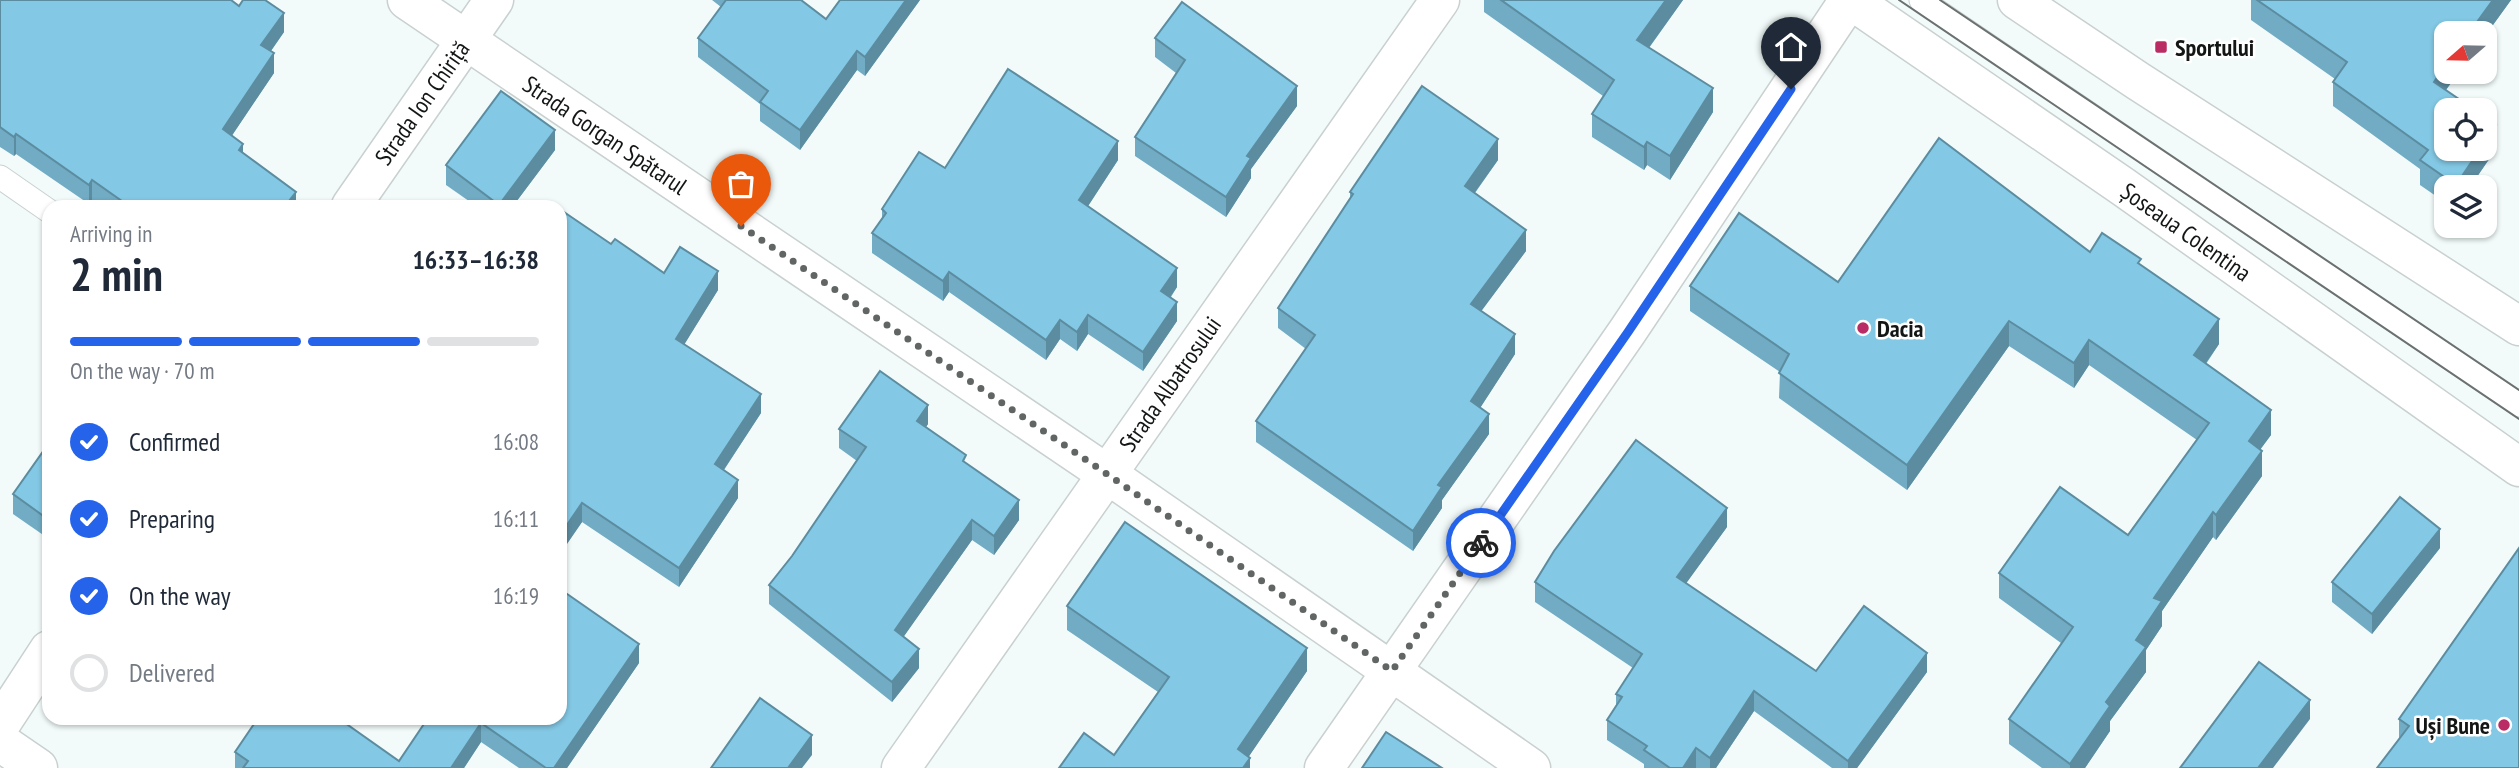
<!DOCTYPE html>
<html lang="en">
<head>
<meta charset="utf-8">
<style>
  body { margin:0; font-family:"PT Sans Narrow",sans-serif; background:#f6f6f7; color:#1f2937; height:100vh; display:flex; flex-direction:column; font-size:26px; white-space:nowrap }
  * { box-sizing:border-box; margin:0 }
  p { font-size:23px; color:#747a83 }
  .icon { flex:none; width:38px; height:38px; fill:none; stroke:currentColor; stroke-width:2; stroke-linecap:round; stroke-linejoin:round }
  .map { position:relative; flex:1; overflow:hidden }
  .side { position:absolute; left:42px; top:200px; width:525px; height:525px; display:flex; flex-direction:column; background:#fff; border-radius:21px; box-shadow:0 2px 5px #0004 }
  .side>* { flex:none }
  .needle { width:46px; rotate:250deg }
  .controls { position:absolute; left:2434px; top:21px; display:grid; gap:14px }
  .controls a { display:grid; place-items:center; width:63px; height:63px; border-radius:14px; background:#fff; box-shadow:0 2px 5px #0004; font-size:35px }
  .pin { position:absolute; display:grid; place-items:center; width:60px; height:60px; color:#fff; margin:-72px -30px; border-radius:50% 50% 50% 0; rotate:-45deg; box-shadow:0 0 7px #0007 }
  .pin .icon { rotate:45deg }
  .courier { position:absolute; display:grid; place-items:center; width:70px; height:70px; margin:-35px; border:5px solid #2563eb; border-radius:50%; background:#fff; color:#222; box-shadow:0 2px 9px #0007 }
  .headline em { font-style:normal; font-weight:800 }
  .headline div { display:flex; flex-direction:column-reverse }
  .headline { display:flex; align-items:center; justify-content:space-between; height:119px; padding:0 28px }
  h1 { font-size:46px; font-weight:800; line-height:52px }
  .bar { display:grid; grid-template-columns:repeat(4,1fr); gap:10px 7px; align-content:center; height:84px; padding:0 28px }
  .bar i { height:9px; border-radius:5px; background:#e0e1e3 }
  .bar .selected { background:#2563eb }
  .bar p { grid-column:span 4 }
  ol { padding:0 28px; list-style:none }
  li { display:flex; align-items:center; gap:21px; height:77px }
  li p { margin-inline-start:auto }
  li .icon { padding:7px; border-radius:50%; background:#2563eb; color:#fff; stroke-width:4 }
  li:last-child { color:#747a83 }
  li i { width:38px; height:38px; border:4px solid #e0e1e3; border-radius:50% }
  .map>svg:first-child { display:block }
</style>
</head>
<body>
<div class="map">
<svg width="2519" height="768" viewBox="0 0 2519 768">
  <rect width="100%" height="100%" fill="#f2fbfa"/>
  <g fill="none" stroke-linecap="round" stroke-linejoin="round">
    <g stroke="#c9d1d0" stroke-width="25">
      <g id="lane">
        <path d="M1921 0 2519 405"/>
        <path d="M0 177 49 211"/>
      </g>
    </g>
    <g stroke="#c9d1d0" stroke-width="41">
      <g id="street">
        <path d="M407 0 1107 474 1531 768"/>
        <path d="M351 206 494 0"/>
        <path d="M0 725 49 650"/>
      </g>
    </g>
    <g stroke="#c9d1d0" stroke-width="41">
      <g id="secondary">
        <path d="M0 742 38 768"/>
        <path d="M901 768 1440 0"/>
        <path d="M1324 768 1627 332 1849 0"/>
      </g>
    </g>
    <g stroke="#c9d1d0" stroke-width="41">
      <g id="primary">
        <path d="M1851 0 2122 186 2519 467"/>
        <path d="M2017 0 2138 81 2519 326"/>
      </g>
    </g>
    <use href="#lane" stroke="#fff" stroke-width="23"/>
    <use href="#street" stroke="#fff" stroke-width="38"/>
    <use href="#secondary" stroke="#fff" stroke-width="38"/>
    <use href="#primary" stroke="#fff" stroke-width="38"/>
    <g stroke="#6b7170" stroke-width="2">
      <path d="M1899 0 2519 419"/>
      <path d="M1940 0 2519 390"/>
    </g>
  </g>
  <g fill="#71acc4">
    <path d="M0 0 284 32 271 51 274 73 232 135 243 154 296 206H102L92 200 89 204 16 154 14 156 0 147Z"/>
    <path d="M712 0H726L721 7Z"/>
    <path d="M920 0 865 76 857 70 800 150 760 121V104L698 57V38L826 19Z"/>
    <path d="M1484 0H1683L1649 48 1713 112 1670 180 1647 165 1644 170 1592 137V114L1603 96 1484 12Z"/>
    <path d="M2251 0H2511L2446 90 2496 149 2470 187H2446V203L2420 185V169L2333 106V82L2335 79 2251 20Z"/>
    <path d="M1155 38 1297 106 1251 169V178L1226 217 1135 156V137L1176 73 1155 57Z"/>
    <path d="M555 150 513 206H476L446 185V165Z"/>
    <path d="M1118 160 1088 206 1177 287 1171 297 1177 321 1143 371 1088 334 1077 351 1060 339 1046 360 949 292 943 301 872 253V233L882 219V209L945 168Z"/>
    <path d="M1498 160 1475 193 1526 251 1481 311 1515 354 1480 408 1489 434 1442 500V508L1413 551 1256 442V421L1306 349 1278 328V308L1350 199V192Z"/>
    <path d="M611 244 664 273 718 290 684 344 761 413 724 470 738 498 679 587 582 522 560 554Z"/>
    <path d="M2090 252 2141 265 2219 344 2206 364 2271 435 2260 449 2262 476 2216 540 2213 537 2162 611V626L2146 650V672L2110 721V731L2085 768H2042L2009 744V719L2061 643 1999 598V573L2128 535 2197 440 2089 365 2074 388 2009 346 1907 490 1779 398 1780 372 1690 311V286L1838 282Z"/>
    <path d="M928 424 926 427 966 463 1019 520 994 555 972 540 903 637 919 668 892 702 769 604V585L792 556 857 461 839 448V429Z"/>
    <path d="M49 443V539L13 514V494Z"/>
    <path d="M1727 527 1686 583 1816 671 1927 672 1857 768H1832L1754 711 1716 768H1644V764L1607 740V720L1616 705V694L1633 668 1535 602V582Z"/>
    <path d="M2440 548 2372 634 2332 602V582Z"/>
    <path d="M1067 606 1307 671 1249 756 1250 768H1059L1114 755 1158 692 1067 630Z"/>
    <path d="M639 663 567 768H519L481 742 464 768H235V752L399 761 428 718Z"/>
    <path d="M2399 719 2519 768 2399 739Z"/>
  </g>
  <g fill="#5c8ca0">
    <path d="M906 0H920L865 76V57Z"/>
    <path d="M1666 0H1683L1637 64V40Z"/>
    <path d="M2493 0H2511L2485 36V33H2469Z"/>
    <path d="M284 13V32L261 65V45Z"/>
    <path d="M857 51V70L800 150V130Z"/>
    <path d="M274 53V73L223 149V129Z"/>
    <path d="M2446 64V72H2459L2434 106V82Z"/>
    <path d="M1297 86V106L1251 169V178L1226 217V197L1247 156Z"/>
    <path d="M1713 88V112L1670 180V156Z"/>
    <path d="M2496 125V149L2470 187H2456V185L2480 149H2485V141Z"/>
    <path d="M555 130V150L513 206H499V205Z"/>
    <path d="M16 134V154L14 156V137Z"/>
    <path d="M1498 139V160L1465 206V186Z"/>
    <path d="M1118 141V160L1079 220V200Z"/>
    <path d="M1647 142V165L1644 170V147Z"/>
    <path d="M243 144V163L239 150Z"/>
    <path d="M92 180V200L89 204V185Z"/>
    <path d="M296 192V206H285Z"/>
    <path d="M1526 230V251L1471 325V304Z"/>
    <path d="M1177 268V287L1161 310V291Z"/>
    <path d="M718 271V290L676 358V339Z"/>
    <path d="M949 272V292L943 301V281Z"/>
    <path d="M1177 302V321L1143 371V352Z"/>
    <path d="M1088 315V334L1077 351V332Z"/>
    <path d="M2219 319V344L2194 380V355Z"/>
    <path d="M1060 320V339L1046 360V340Z"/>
    <path d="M2009 321V346L1907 490V465Z"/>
    <path d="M1515 334V354L1471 422V401Z"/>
    <path d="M2089 340V365L2074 388V363Z"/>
    <path d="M761 394V413L715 483V464Z"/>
    <path d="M928 405V424L917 440V421Z"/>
    <path d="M2271 410V435L2249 465V441Z"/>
    <path d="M1489 414V434L1442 500V508L1413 551V531L1438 485Z"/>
    <path d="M2262 451V476L2216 540V515Z"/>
    <path d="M738 480V498L679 587V568Z"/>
    <path d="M1019 500V520L994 555V536Z"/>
    <path d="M582 503V522L560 554V535Z"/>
    <path d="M1727 508V527L1677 596V577Z"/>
    <path d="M2213 512V537L2162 611V626L2146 650V672L2110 721V731L2085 768H2070V764L2106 702 2136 640 2154 598Z"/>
    <path d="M972 520V540L895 649V630Z"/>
    <path d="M2440 529V548L2372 634V614Z"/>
    <path d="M639 644V663L567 768H554Z"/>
    <path d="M1307 648V671L1241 768 1238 749Z"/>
    <path d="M919 649V668L892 702V682Z"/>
    <path d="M1927 653V672L1857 768H1848V761Z"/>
    <path d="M1754 691V711L1716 768H1710V758Z"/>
    <path d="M2310 700V719L2273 768H2258Z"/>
    <path d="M481 723V742L464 768H451Z"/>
    <path d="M812 735V755L802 768H788Z"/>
    <path d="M1696 748V768H1683Z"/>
    <path d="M1250 758V768H1243Z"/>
  </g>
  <g fill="#83c8e4" stroke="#5c8ca0" stroke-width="2">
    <path d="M0 0H231L239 6 243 0H265L284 13 261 45 274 53 223 129 243 144 239 150 296 192 285 206H129L92 180 89 185 16 134 14 137 0 127Z"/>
    <path d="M726 0H801L826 19 840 0H906L865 57 857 51 800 130 760 102 768 91 698 38Z"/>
    <path d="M1501 0H1666L1637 40 1713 88 1670 156 1647 142 1644 147 1592 114 1614 80Z"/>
    <path d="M2257 0H2493L2469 33H2446V64L2434 82 2475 110H2446V149H2480L2456 185 2420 160 2428 150 2333 82 2347 62Z"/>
    <path d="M1182 2 1297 86 1247 156 1251 158 1226 197 1135 137 1185 60 1155 38Z"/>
    <path d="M1008 69 1118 141 1079 200 1177 268 1161 291 1177 302 1143 352 1088 315 1077 332 1060 320 1046 340 949 272 943 281 872 233 886 213 882 209 919 152 945 168Z"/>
    <path d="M1422 86 1498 139 1465 186 1526 230 1471 304 1515 334 1471 401 1489 414 1438 485 1442 487 1413 531 1256 421 1315 335 1278 308 1353 194 1350 192Z"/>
    <path d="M501 91 555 130 499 205 446 165Z"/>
    <path d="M2485 117 2496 125 2485 141Z"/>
    <path d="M1939 138 2090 252 2102 233 2141 259 2138 263 2219 319 2194 355 2271 410 2249 441 2262 451 2216 515 2213 512 2154 598 2162 601 2136 640 2146 647 2106 702 2110 706 2070 764 2009 719 2073 627 1999 573 2060 487 2128 535 2209 423 2089 340 2074 363 2009 321 1907 465 1779 373 1789 354 1690 286 1739 213 1838 282Z"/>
    <path d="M561 210 611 244 615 239 664 273 680 247 718 271 676 339 761 394 715 464 738 480 679 568 582 503 560 535Z"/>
    <path d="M880 371 928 405 917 421 966 455 963 461 1019 500 994 536 972 520 895 630 919 649 892 682 769 585 792 556 866 447 839 429Z"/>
    <path d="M1636 440 1727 508 1677 577 1816 671 1864 606 1927 653 1848 761 1754 691 1710 758 1696 748 1683 768H1670L1644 750 1647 746 1607 720 1622 697 1616 694 1642 654 1535 582 1554 551Z"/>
    <path d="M49 443V520L13 494Z"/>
    <path d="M2400 497 2440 529 2372 614 2332 582Z"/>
    <path d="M1125 522 1307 648 1238 749 1250 758 1243 768H1059L1084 733 1114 755 1169 677 1067 606Z"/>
    <path d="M2519 548V768H2377L2409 726 2399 719Z"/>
    <path d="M560 589 639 644 554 768H546L481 723 451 768H243L248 761 235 752 258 718H338L399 761 428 718H560Z"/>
    <path d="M2259 662 2310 700 2258 768H2180Z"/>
    <path d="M760 698 812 735 788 768H711Z"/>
    <path d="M1386 732 1442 768H1362Z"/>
  </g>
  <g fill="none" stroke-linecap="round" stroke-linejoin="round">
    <path stroke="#616665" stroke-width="7" stroke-dasharray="0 12.6" d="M741 226 1107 474 1392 671 1481 543"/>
    <path stroke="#2563eb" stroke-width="9" d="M1481 543 1628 332 1791 89"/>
  </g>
  <g fill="#b92d64" stroke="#fff" stroke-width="2.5">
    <rect x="2154" y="40" width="14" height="14" rx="3.5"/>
    <circle cx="1863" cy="328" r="7"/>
    <circle cx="2504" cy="725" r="7"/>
  </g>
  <g text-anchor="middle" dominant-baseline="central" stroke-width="5" stroke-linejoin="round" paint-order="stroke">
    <g font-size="24" font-weight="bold" fill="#131615" stroke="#fff" text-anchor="start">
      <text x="2175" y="47">Sportului</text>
      <text x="1877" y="328">Dacia</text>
      <text x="2490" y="725" text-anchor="end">Uși Bune</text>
    </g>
    <g font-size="24" fill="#131615" stroke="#fff">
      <text transform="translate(422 103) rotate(-55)">Strada Ion Chiriță</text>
      <text transform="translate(605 135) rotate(34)">Strada Gorgan Spătarul</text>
      <text transform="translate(2186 232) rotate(35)">Șoseaua Colentina</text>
      <text transform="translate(1170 384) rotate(-55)">Strada Albatrosului</text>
    </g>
  </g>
</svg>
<div class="controls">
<a><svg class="needle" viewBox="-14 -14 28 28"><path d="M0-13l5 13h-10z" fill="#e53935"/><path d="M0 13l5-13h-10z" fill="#747a83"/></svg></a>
<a><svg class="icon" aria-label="locate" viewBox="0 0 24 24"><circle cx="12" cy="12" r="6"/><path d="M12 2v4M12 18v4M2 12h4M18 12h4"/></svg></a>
<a><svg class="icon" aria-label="layers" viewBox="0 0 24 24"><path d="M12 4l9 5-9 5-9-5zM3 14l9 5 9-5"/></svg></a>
</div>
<div class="pin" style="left:741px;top:226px;background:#ea580c"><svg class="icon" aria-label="bag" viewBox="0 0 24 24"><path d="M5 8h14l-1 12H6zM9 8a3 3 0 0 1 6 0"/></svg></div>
<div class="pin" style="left:1791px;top:89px;background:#1f2937"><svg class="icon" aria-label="home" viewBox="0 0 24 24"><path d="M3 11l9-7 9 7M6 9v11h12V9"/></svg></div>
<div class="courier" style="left:1481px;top:543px"><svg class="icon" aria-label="bike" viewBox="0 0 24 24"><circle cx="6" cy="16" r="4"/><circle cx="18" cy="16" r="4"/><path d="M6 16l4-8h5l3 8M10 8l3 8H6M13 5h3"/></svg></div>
<section class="side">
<div class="headline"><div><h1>2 min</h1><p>Arriving in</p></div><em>16:33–16:38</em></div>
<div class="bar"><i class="selected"></i><i class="selected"></i><i class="selected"></i><i></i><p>On the way · 70 m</p></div>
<ol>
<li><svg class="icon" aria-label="check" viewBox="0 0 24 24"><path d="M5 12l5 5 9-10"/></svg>Confirmed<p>16:08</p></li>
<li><svg class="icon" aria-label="check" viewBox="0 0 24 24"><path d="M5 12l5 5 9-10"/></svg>Preparing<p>16:11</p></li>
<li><svg class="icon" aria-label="check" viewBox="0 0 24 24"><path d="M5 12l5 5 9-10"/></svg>On the way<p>16:19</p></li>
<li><i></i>Delivered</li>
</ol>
</section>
</div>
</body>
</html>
